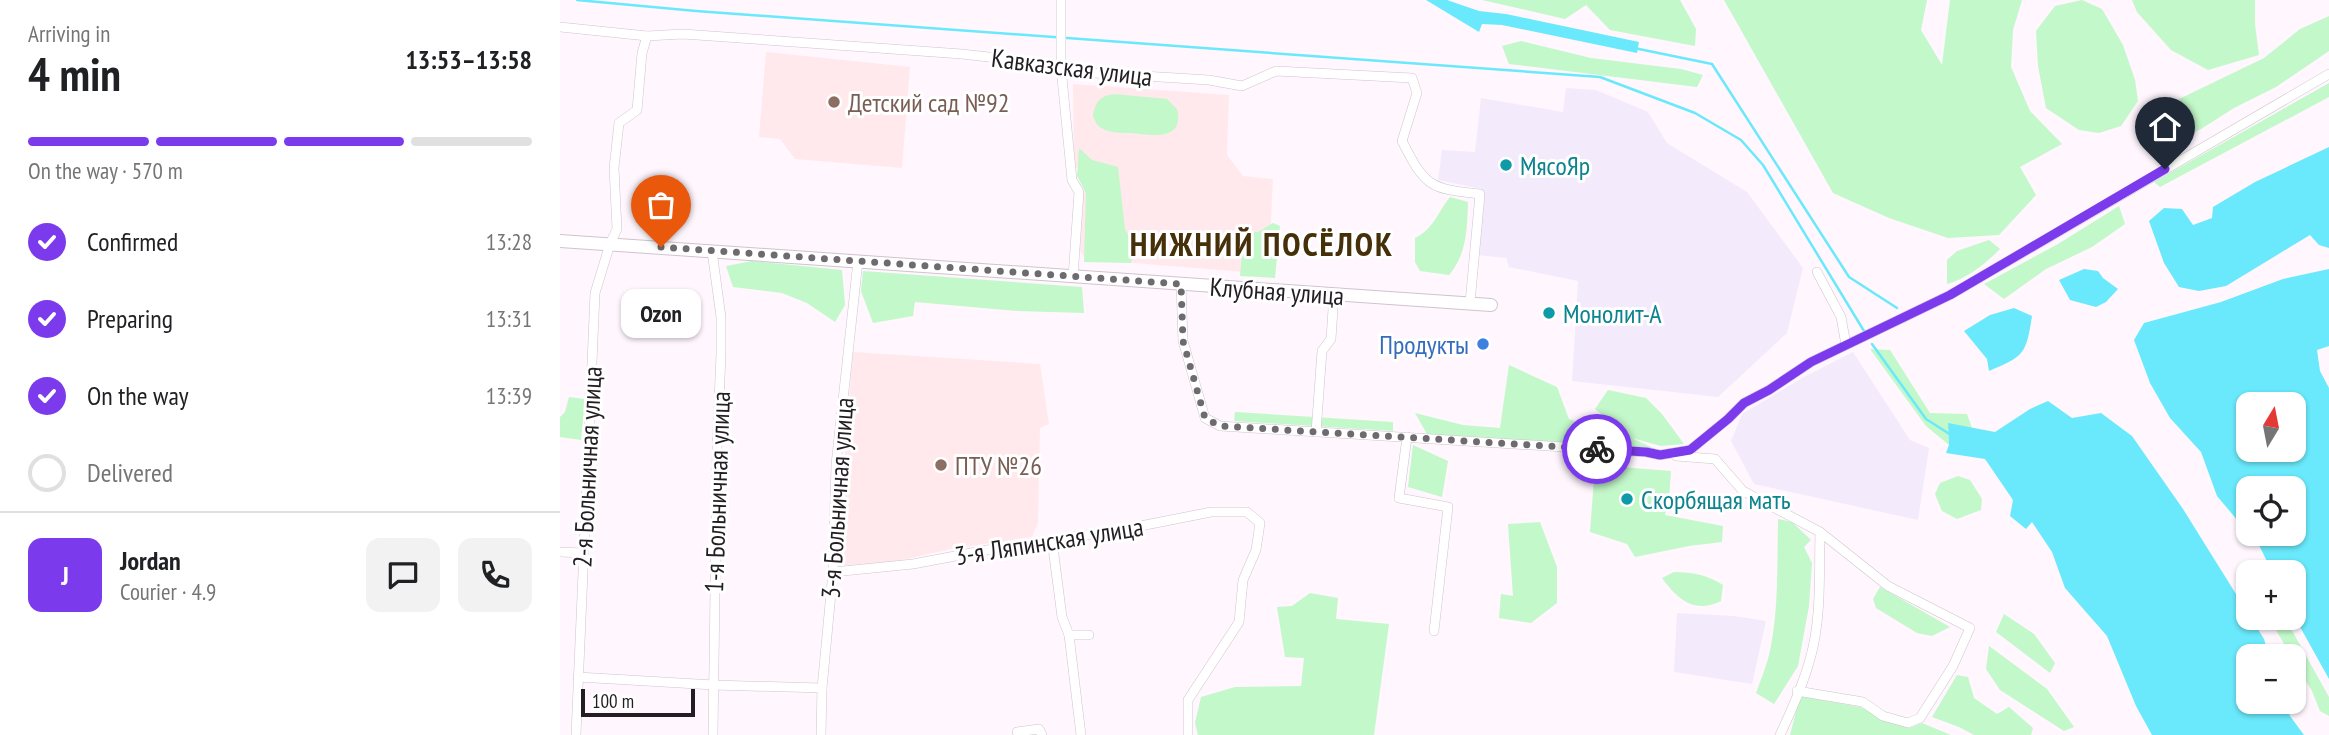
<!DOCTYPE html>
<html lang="en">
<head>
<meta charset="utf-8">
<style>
  body { margin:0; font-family:"PT Sans Narrow",sans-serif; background:#f2f2f2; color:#202124; height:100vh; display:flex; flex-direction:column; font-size:26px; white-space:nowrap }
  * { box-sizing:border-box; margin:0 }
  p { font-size:23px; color:#757577 }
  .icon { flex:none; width:38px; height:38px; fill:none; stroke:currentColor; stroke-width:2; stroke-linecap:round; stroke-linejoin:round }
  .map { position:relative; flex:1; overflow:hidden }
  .drawer { display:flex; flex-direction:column; background:#fff; width:560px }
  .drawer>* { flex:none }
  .needle { width:46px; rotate:10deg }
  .controls { position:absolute; left:1676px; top:392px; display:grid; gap:14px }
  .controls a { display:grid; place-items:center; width:70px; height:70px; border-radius:14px; background:#fff; box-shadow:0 2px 5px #0004; font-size:35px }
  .scale { position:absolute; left:21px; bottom:18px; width:114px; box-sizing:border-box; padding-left:7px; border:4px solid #221e22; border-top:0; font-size:19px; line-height:24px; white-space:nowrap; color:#221e22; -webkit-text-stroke:5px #fff; paint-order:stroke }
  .pin { position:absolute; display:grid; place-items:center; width:60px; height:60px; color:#fff; margin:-72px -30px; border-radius:50% 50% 50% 0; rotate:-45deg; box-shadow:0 0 7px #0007 }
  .pin .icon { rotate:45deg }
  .courier { position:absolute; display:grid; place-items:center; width:70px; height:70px; margin:-35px; border:5px solid #7c3aed; border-radius:50%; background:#fff; color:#222; box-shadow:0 2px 9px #0007 }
  .bubble { position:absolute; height:49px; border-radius:14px; background:#fff; box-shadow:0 2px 5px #0004; font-size:23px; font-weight:800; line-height:49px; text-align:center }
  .head em { font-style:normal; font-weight:800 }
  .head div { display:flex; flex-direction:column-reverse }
  .head { display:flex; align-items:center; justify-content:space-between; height:119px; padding:0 28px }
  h1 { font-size:46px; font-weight:800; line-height:52px }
  .bar { display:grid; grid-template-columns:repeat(4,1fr); gap:10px 7px; align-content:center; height:84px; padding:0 28px }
  .bar i { height:9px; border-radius:5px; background:#e0e0e0 }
  .bar .active { background:#7c3aed }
  .bar p { grid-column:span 4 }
  .line { display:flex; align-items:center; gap:18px; padding:0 28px; border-top:2px solid #e0e0e0 }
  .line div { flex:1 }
  .round { display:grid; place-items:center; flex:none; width:74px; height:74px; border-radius:14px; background:#f2f2f2 }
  ol { padding:0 28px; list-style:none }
  li { display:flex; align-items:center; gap:21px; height:77px }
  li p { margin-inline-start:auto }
  li .icon { padding:7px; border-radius:50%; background:#7c3aed; color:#fff; stroke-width:4 }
  li:last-child { color:#757577 }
  li i { width:38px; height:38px; border:4px solid #e0e0e0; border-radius:50% }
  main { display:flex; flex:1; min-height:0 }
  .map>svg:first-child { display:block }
</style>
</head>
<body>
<main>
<section class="drawer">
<div class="head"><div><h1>4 min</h1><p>Arriving in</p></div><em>13:53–13:58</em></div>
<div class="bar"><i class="active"></i><i class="active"></i><i class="active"></i><i></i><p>On the way · 570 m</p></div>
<ol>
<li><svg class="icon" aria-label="check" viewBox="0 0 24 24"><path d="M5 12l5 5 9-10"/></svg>Confirmed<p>13:28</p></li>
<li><svg class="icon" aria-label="check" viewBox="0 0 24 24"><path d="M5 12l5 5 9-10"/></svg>Preparing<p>13:31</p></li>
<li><svg class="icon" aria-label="check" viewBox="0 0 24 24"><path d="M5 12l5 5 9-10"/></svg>On the way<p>13:39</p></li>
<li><i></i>Delivered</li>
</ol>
<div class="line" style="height:126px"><b class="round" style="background:#7c3aed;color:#fff">J</b><div><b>Jordan</b><p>Courier · 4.9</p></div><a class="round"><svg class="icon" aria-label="chat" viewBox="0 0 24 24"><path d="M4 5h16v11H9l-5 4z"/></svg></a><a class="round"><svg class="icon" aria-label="phone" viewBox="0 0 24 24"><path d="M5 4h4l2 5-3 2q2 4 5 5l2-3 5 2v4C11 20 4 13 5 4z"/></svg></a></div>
</section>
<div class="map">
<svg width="1769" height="735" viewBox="0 0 1769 735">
  <rect width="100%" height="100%" fill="#fff6fe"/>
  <g fill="#f3ebfc">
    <path d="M1006 88 1036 90 1088 112 1107 143 1187 192 1243 268 1227 333 1158 397 1012 381 1018 281 949 267 946 258 918 255 922 189 878 180 882 150 915 152 921 98 1003 112Z"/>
    <path d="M1293 352 1350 440 1369 448 1358 520 1194 484 1171 441 1182 414 1244 377Z"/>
    <path d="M1117 613 1174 616 1206 621 1192 684 1114 672Z"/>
  </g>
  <g fill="#ffe9ec">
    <path d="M206 52 350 67 342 168 235 159 220 139 199 137Z"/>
    <path d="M513 84 669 95 667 155 683 176 713 179 709 262 696 273 526 259 520 251 525 169 514 167Z"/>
    <path d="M293 352 480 364 489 424 480 428 478 523 472 537 391 549 324 564 281 565V503Z"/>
  </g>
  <g fill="#c3f8ca">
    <path d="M922 0H1120L1136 29 1135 46 1050 30 1026 5 1005 19Z"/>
    <path d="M1164 0H1367L1361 30 1382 65 1390 0H1462L1453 30 1451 67 1470 111 1502 144 1460 167 1476 195 1439 235 1388 238 1329 218 1273 193Z"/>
    <path d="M1522 0 1542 9 1563 45 1575 80 1578 101 1561 126 1539 133 1519 130 1486 108 1478 66 1476 31 1495 6Z"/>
    <path d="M1572 0H1695V24L1699 55 1648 70 1611 50 1577 12Z"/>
    <path d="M1769 16V51L1716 87 1674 108 1641 129 1595 150 1580 141 1585 118 1615 101 1704 58 1740 29Z"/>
    <path d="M961 41 1031 58 1121 69 1143 75 1137 87 949 64 942 46Z"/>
    <path d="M1769 83V97L1600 187 1594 182Z"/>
    <path d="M554 94 607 99 617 109C625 142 591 135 570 133 562 133 551 133 543 129 537 126 535 121 533 116 535 102 540 96 554 94Z"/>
    <path d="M519 148 532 160 558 167 565 229 574 246 571 263 524 262 526 193 517 176Z"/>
    <path d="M890 197 908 202C907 229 907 254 889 275L860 271 855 262V238C874 229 877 213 890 197Z"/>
    <path d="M1559 206 1565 224 1532 247 1486 269 1444 299 1424 284 1498 244Z"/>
    <path d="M713 223 720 226 715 278 680 276 684 231 698 232Z"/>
    <path d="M1429 240 1440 249C1425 264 1408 278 1387 284V260L1397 251Z"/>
    <path d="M192 261 282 270 285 305 275 322 247 303 222 293 173 287 166 266Z"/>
    <path d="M303 271 522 287 524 313 457 311 355 302 353 316 313 323 301 291Z"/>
    <path d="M1310 349 1330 350 1370 413 1407 414 1412 428 1388 424 1389 445 1366 426Z"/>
    <path d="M949 365 997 387 1009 419 1038 430 1039 422 1055 429 1047 419 1035 409 1048 390 1086 398 1102 414 1124 444 1101 446 1072 438 1099 451 867 434 855 413 903 425 940 428Z"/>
    <path d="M9 397 25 399 21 440 0 437V417L5 412Z"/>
    <path d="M675 412 833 422V431L674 421Z"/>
    <path d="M853 445 888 461 882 497 848 487Z"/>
    <path d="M1035 465 1111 471 1109 500 1105 515 1163 526 1162 542 1129 546 1075 557 1067 544 1030 532Z"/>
    <path d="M1398 476 1410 480 1422 499 1421 510 1397 519 1382 511 1375 494 1380 483Z"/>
    <path d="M1218 519 1232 522 1251 540 1244 547 1252 563 1249 606 1238 666 1214 704 1196 693C1201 679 1207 665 1210 651 1219 608 1217 563 1218 519Z"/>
    <path d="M980 522 997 567V603L971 623 939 618 941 594 953 596 948 524Z"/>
    <path d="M1114 572C1133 572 1147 575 1163 585L1161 601C1135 614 1118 600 1102 578Z"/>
    <path d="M1320 587 1390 627 1372 636 1357 633 1316 608 1313 599Z"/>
    <path d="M750 593 778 598 776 619 829 624 814 735H638L635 723 641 697 675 687 741 686 744 658 725 657 717 607 732 606Z"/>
    <path d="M1444 614 1474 634 1495 663 1490 673 1436 632Z"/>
    <path d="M1709 618H1725L1769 697V716L1760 711 1752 691 1734 662V656H1731Z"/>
    <path d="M1429 646 1487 689 1514 727 1504 731 1440 690 1426 669Z"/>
    <path d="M1397 675 1408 677 1414 698 1437 714 1449 707 1473 728 1471 735H1414L1399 727 1372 717Z"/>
    <path d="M1240 696 1300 707 1349 728 1362 723 1391 735H1230Z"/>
  </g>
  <g fill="#69e9fb" fill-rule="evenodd">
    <path d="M866 0H887L919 11 946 14 1079 42 1077 53 942 25 922 24 919 32Z"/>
    <path d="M1769 147V248L1759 245 1750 235 1666 286 1639 291 1619 287 1604 263 1589 221 1604 208 1622 209 1633 225 1652 218 1653 207 1695 182Z"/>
    <path d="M1524 269 1538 271 1543 278 1558 289 1546 302 1536 307 1510 300 1499 280Z"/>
    <path d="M1769 269V346L1757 350 1760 371 1769 388V679L1734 616V572H1712L1700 547 1689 534H1734V488H1689V534L1657 496 1641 452 1610 418 1590 383 1574 340 1584 323 1661 302 1723 279ZM1689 404H1734V450H1689Z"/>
    <path d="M1454 308 1472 316C1466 355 1464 356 1429 371L1427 359 1404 331 1430 315Z"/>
    <path d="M1488 401 1512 418 1541 413 1572 436 1623 509 1704 639 1709 656H1689V702H1725L1730 716 1744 735H1592L1576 706 1547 636 1505 588 1492 552 1472 522 1466 529 1450 516 1453 500 1425 459 1386 453 1389 445 1388 423 1435 432 1470 409Z"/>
  </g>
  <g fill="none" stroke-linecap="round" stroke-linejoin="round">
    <g stroke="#69e9fb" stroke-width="2.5">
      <path d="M17 0 136 11 1040 77 1135 113 1181 140 1203 165 1304 331"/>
      <path d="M1074 48 1152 64 1289 277 1337 308"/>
      <path d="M1312 344 1366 419 1391 435"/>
    </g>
    <g stroke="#cec4ce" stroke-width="10">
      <g id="street">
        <path d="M501 0V68L512 180 519 192 513 277"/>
        <path d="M0 27 87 36 123 34 402 54 472 62 534 73 649 80 682 86 716 71 852 78 857 93 842 141C865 186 869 189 920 194L910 303"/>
        <path d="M152 251 161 317V354L157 448 153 735"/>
        <path d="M1257 272 1281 317 1286 345"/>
        <path d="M621 284 623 341 645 418 660 426 1086 452 1100 455 1130 450 1168 419 1184 403 1209 390 1251 362 1390 295 1769 74"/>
        <path d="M756 432 762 351 771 339 774 294"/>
        <path d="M847 437 839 498 888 507 874 631"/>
        <path d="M1116 456 1155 459 1183 491 1260 532 1328 586 1410 628 1393 666 1360 718 1348 723 1323 716 1303 702 1237 691"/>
        <path d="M492 540 502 617 509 635H529"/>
        <path d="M0 552 23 553"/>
        <path d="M273 572 353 564 427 550 565 529 651 512H687L700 523 696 550 683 580 679 622 628 700V735"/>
        <path d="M509 635 521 735"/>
        <path d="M18 677 154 685 262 688"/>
        <path d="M457 732 479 729 482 735"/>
        <path d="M16 735 35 293 50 244 57 229 54 168 59 123 77 110 82 53 87 36"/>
        <path d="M261 735 262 688 273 572 276 465 298 261"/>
        <path d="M1220 735C1234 705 1250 669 1255 637 1261 602 1259 567 1260 532"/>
      </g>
    </g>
    <g stroke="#cec4ce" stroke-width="14">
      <path id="secondary" d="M0 241 931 305"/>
    </g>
    <use href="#street" stroke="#fff" stroke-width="9"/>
    <use href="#secondary" stroke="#fff" stroke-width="12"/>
  </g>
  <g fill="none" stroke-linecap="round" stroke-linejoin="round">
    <path stroke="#6f6a6f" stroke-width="7" stroke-dasharray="0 12.6" d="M101 247 621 284 623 341 645 418 660 426 1037 449"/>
    <path stroke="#7c3aed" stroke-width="9" d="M1037 449 1086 452 1100 455 1130 450 1168 419 1184 403 1209 390 1251 362 1390 295 1605 169"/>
  </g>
  <g fill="#8d6e63" stroke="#fff" stroke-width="2.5">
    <circle cx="274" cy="102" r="7"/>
    <circle cx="381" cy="465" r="7"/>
  </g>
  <g fill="#0f9aa8" stroke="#fff" stroke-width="2.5">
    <circle cx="946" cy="165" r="7"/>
    <circle cx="989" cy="313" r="7"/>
    <circle cx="1067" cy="499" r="7"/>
  </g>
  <circle fill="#3f7fe0" stroke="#fff" stroke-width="2.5" cx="923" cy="344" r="7"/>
  <g text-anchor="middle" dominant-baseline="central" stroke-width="6" stroke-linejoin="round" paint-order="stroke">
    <g font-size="26" fill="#221e22" stroke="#fff">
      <text transform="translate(512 67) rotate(7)">Кавказская улица</text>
      <text transform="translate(717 291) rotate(4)">Клубная улица</text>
      <text transform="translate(27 467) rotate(-87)">2-я Больничная улица</text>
      <text transform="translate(157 492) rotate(-88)">1-я Больничная улица</text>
      <text transform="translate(277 498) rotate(-86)">3-я Больничная улица</text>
      <text transform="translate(489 541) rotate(-9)">3-я Ляпинская улица</text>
    </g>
    <g font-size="26" fill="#785e54" stroke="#fff" text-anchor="start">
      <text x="288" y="102">Детский сад №92</text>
      <text x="395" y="465">ПТУ №26</text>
    </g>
    <g font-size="26" fill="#0d838f" stroke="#fff" text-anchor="start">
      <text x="960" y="165">МясоЯр</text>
      <text x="1003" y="313">Монолит-А</text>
      <text x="1081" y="499">Скорбящая мать</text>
    </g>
    <g font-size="26" fill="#366cbe" stroke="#fff" text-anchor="end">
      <text x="909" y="344">Продукты</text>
    </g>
    <g font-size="33" font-weight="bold" letter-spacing="2" fill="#46300a" stroke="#fff">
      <text x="702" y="243">НИЖНИЙ ПОСЁЛОК</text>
    </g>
  </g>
</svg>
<div class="controls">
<a><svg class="needle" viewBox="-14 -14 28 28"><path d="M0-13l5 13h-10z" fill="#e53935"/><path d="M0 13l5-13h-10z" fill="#757577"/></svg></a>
<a><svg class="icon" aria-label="locate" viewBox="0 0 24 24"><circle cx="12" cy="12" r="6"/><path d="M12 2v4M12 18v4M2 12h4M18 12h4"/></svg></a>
<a>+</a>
<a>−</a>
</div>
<div class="scale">100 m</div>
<div class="pin" style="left:101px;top:247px;background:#ea580c"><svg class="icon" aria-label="bag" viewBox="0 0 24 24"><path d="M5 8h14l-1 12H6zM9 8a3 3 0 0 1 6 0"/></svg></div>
<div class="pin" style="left:1605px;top:169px;background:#1f2937"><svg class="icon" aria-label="home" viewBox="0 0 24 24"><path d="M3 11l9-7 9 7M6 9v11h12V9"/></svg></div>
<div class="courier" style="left:1037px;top:449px"><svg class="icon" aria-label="bike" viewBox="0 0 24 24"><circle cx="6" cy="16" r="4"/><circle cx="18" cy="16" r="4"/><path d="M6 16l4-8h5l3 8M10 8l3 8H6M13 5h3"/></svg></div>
<div class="bubble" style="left:61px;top:289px;width:80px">Ozon</div>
</div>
</main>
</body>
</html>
